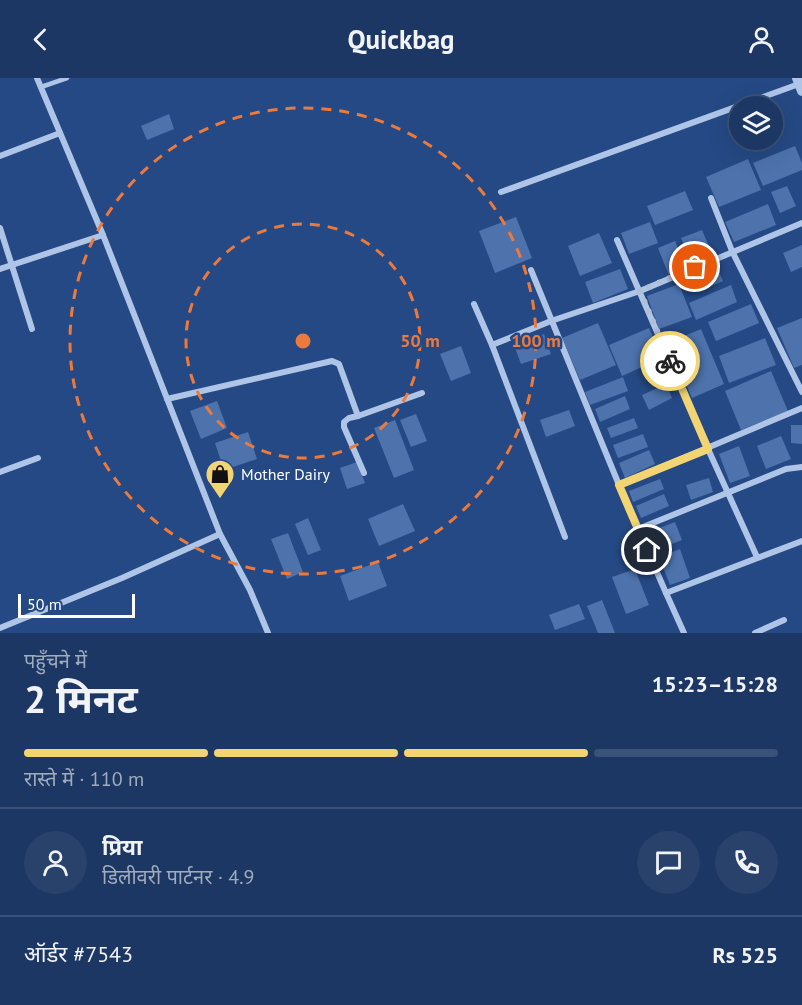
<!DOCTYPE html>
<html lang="hi">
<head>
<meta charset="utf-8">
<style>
  body { margin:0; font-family:"PT Sans","Noto Sans Devanagari",sans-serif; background:#29426c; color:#f1f3f6; height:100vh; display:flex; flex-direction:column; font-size:22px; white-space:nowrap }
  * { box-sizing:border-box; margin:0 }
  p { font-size:20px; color:#a0acbe }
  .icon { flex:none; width:33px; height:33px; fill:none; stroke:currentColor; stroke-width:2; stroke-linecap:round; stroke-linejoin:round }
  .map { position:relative; height:555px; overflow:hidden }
  .drawer { display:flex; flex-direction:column; background:#1c3763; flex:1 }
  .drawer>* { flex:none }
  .tools { position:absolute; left:729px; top:18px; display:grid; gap:12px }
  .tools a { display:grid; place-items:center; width:54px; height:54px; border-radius:50%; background:#1c3763; box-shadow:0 6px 24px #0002,0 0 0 2px #3a5178; font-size:30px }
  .scale { position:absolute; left:18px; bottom:15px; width:117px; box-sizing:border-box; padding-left:6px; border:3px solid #fff; border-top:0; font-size:16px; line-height:21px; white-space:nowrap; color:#fff; -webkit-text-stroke:4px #254984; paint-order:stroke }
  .pin { position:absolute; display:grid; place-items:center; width:51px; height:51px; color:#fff; margin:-26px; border:3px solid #fff; border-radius:50%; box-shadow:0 2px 6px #0007 }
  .courier { position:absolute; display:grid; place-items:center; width:60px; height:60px; margin:-30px; border:4px solid #f2d472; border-radius:50%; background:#fff; color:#222; box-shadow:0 2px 8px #0007 }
  .head em { font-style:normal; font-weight:700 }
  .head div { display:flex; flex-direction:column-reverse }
  .head { display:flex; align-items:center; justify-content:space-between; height:102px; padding:0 24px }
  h1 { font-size:39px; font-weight:700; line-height:45px }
  .bar { display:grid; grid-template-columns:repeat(4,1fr); gap:9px 6px; align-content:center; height:72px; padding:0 24px }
  .bar i { height:8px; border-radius:4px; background:#3a5178 }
  .bar .selected { background:#f2d472 }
  .bar p { grid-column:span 4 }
  .line { display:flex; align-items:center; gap:15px; padding:0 24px; border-top:2px solid #3a5178 }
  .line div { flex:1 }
  .round { display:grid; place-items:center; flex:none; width:63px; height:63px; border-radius:32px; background:#29426c }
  header { display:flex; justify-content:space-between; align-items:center; height:78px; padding:0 24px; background:#1c3763; font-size:27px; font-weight:700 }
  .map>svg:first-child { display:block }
</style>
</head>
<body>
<header><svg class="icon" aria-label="back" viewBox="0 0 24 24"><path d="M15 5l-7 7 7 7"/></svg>Quickbag<svg class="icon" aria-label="person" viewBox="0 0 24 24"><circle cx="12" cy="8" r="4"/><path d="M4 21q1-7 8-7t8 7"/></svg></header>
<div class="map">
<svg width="802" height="555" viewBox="0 0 802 555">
  <rect width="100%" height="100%" fill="#254984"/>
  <g fill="#4d72ac">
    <path d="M169 36 174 51 147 62 141 48Z"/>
    <path d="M795 68 802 85V92L763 108 753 85Z"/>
    <path d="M748 81 761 112 719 129 706 99Z"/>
    <path d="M787 108 796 128 780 135 771 114Z"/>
    <path d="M685 113 693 132 655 147 647 128Z"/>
    <path d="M768 126 776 147 734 164 725 144Z"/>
    <path d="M516 139 532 180 495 195 479 153Z"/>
    <path d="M650 144 658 165 629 176 621 155Z"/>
    <path d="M702 152 710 171 689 179 681 160Z"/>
    <path d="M599 155 612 185 580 198 568 168Z"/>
    <path d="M675 163 687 192 670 200 658 170Z"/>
    <path d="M802 167V189L791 194 783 175Z"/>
    <path d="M716 187 723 203 702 212 696 196Z"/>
    <path d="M620 191 628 211 593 225 585 204Z"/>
    <path d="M679 206 692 239 659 251 647 218Z"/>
    <path d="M731 207 737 224 696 242 689 225Z"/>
    <path d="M751 226 759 245 716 263 708 244Z"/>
    <path d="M802 240V287L794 290 777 250Z"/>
    <path d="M598 245 616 287 580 302 562 260Z"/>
    <path d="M649 250 662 280 622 298 609 267Z"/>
    <path d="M701 251 724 306 692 320 668 265Z"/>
    <path d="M544 256 551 276 521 286 514 267Z"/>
    <path d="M765 260 776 287 729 305 719 278Z"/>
    <path d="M461 268 471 295 451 303 440 276Z"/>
    <path d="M771 293 788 333 741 352 725 313Z"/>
    <path d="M623 299 628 313 590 327 585 314Z"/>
    <path d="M666 306 672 320 649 332 642 317Z"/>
    <path d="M625 318 630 331 600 344 595 331Z"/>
    <path d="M217 323 227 350 201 361 190 333Z"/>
    <path d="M569 332 575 348 546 359 540 342Z"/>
    <path d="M416 336 427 363 411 369 400 342Z"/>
    <path d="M634 340 638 350 611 360 607 350Z"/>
    <path d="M395 342 414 392 394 400 374 350Z"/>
    <path d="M791 347H802V366L791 365Z"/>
    <path d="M248 354 257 381 224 392 215 365Z"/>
    <path d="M643 356 648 369 618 380 613 367Z"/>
    <path d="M781 358 791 381 766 391 757 368Z"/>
    <path d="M739 368 750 398 730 405 719 376Z"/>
    <path d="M649 372 655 386 625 400 619 385Z"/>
    <path d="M357 384 365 405 347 411 340 390Z"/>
    <path d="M709 400 713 414 691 422 686 407Z"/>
    <path d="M660 401 664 411 633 424 629 413Z"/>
    <path d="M664 416 669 428 641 440 636 428Z"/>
    <path d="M403 426 415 453 379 468 368 441Z"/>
    <path d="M308 440 321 472 308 477 295 446Z"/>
    <path d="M675 444 682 462 656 472 649 454Z"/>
    <path d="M288 455 303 494 287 501 271 461Z"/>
    <path d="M680 471 690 500 670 507 659 479Z"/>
    <path d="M378 484 387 508 349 523 340 498Z"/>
    <path d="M635 491 649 527 626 536 612 499Z"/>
    <path d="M602 522 615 555H598L587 528Z"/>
    <path d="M579 526 585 541 555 552 549 537Z"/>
  </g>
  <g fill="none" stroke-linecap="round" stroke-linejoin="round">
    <path stroke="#aec5e8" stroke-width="4.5" d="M41 9 67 0"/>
    <g stroke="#aec5e8" stroke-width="6">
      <path d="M37 0 103 157 220 456 250 512 268 555"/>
      <path d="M0 78 60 55"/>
      <path d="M501 114 799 6"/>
      <path d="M711 120 732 173 802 314"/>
      <path d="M0 150 32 251"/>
      <path d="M617 162 708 371 757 479"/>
      <path d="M0 191 103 157"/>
      <path d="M531 192 619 407 666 515 802 463"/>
      <path d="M474 226 492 267 551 243 640 213 802 145"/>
      <path d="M492 267 565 459"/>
      <path d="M167 321 332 283 339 286 358 338 422 315"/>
      <path d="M358 338 349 340 344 344V349L364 395"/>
      <path d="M0 394 38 380"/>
      <path d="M619 407 802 330"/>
      <path d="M638 451 786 391 802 389"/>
      <path d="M666 515 684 555"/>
      <path d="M0 550 122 500 220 456"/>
      <path d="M755 555 784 542"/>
    </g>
    <path stroke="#aec5e8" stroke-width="10" d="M797 0 802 13"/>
  </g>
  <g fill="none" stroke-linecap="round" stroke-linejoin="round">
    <path stroke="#b3bfd4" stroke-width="6" stroke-dasharray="0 10.8" d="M670 283 640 213 695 189"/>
    <path stroke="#f2d472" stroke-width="8" d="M647 472 619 407 708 371 670 283"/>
  </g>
  <g fill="none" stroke="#ed7a3d" stroke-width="3" stroke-dasharray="10 8">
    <circle cx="303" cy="263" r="117"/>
    <circle cx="303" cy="263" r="233"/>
  </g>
  <defs>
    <g id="shop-pin" transform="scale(1.5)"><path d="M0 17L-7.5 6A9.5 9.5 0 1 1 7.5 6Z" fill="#f2d472" stroke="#254984"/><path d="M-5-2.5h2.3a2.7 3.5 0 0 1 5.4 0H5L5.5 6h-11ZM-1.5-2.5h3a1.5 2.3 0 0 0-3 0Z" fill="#111"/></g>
  </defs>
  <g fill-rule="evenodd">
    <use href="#shop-pin" x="220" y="396"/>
  </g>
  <g text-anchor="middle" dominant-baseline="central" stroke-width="5" stroke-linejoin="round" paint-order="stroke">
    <g font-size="16" fill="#fff" stroke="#254984" text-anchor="start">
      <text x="241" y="396">Mother Dairy</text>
    </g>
  </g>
  <circle cx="303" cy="263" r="9" fill="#ed7a3d" stroke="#254984" stroke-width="3"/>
  <g font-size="18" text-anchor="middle" font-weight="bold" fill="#ed7a3d" stroke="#254984" stroke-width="5" stroke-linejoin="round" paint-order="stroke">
    <text x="420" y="269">50 m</text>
    <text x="536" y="269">100 m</text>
  </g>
</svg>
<div class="tools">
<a><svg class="icon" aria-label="layers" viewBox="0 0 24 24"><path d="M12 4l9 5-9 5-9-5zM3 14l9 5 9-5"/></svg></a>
</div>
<div class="scale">50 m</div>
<div class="pin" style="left:695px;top:189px;background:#ea580c"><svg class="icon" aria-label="bag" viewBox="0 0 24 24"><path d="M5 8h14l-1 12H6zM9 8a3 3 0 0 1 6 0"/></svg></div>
<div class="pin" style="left:647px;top:472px;background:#1f2937"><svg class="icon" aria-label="home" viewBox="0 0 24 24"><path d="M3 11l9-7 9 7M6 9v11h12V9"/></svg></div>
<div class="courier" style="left:670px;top:283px"><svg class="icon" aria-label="bike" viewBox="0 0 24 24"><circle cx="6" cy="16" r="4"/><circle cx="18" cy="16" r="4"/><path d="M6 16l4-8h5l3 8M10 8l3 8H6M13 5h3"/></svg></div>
</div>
<section class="drawer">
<div class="head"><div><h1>2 मिनट</h1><p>पहुँचने में</p></div><em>15:23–15:28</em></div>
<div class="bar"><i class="selected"></i><i class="selected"></i><i class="selected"></i><i></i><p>रास्ते में · 110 m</p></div>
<div class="line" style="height:108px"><a class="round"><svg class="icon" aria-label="person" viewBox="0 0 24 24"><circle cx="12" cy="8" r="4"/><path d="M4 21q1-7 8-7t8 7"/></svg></a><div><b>प्रिया</b><p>डिलीवरी पार्टनर · 4.9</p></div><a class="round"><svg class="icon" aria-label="chat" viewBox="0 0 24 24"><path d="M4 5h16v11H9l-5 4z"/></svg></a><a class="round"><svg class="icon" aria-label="phone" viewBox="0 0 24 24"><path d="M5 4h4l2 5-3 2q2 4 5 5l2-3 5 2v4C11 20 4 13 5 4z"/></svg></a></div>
<div class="line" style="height:78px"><div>ऑर्डर #7543</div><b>Rs 525</b></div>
</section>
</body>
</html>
